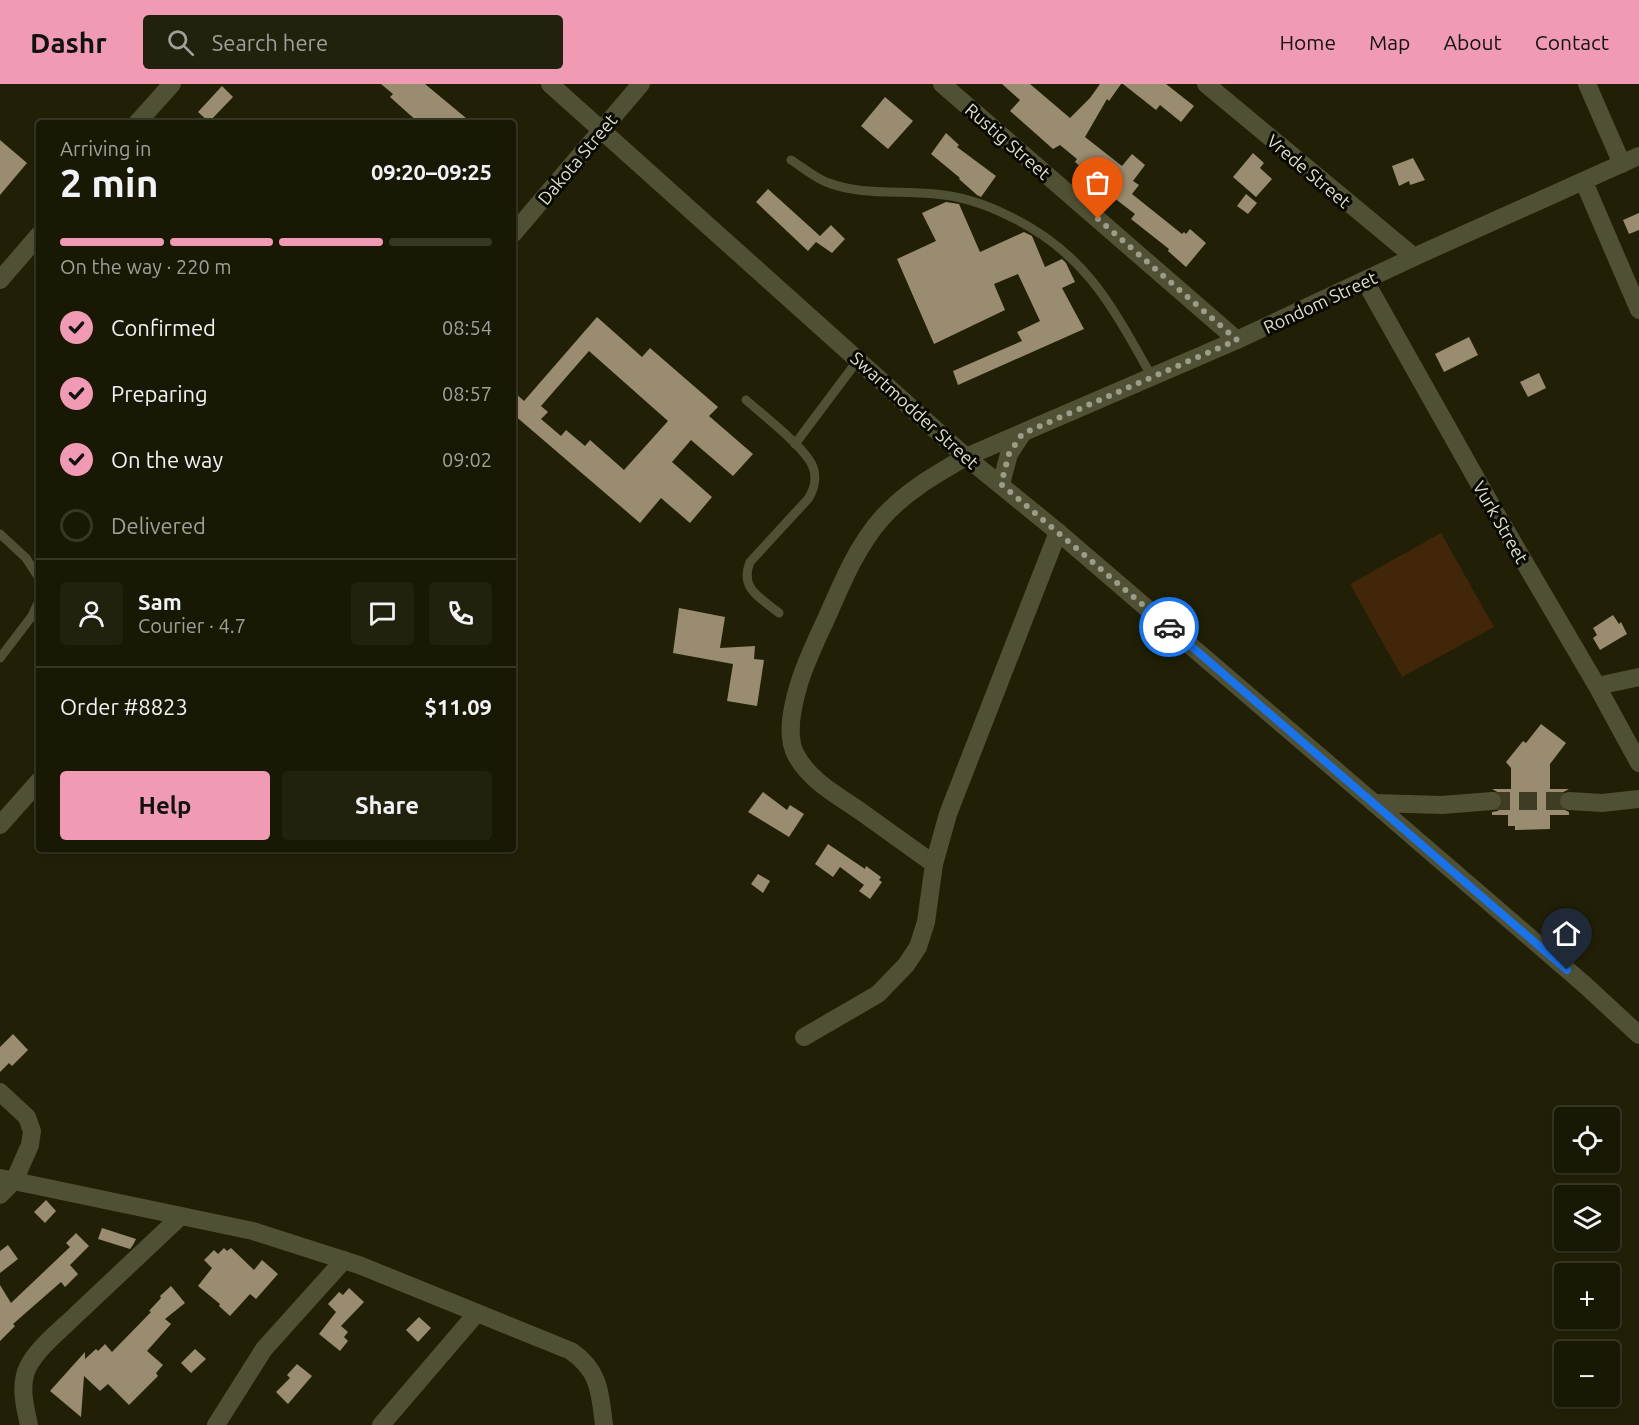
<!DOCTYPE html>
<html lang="en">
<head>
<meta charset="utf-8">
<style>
  body { margin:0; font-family:Ubuntu,sans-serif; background:#22210e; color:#f1f3f6; height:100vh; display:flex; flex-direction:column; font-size:22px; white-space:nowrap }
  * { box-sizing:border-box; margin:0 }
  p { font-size:20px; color:#9fa09a }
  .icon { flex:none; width:33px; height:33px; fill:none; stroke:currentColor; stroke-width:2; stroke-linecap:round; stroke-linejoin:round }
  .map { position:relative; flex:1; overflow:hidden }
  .panel { position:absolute; left:36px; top:36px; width:480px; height:732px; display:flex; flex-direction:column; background:#191804; border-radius:6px; box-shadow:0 2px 4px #0004,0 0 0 2px #373726 }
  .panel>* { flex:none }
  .controls { position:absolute; left:1554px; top:1023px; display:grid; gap:12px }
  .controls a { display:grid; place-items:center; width:66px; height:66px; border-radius:6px; background:#191804; box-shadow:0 2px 4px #0004,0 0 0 2px #373726; font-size:30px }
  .pin { position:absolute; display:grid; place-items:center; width:51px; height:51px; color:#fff; margin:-62px -26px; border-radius:50% 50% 50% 0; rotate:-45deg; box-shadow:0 0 6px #0007 }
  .pin .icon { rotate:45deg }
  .courier { position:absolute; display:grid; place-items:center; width:60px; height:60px; margin:-30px; border:4px solid #1a73e8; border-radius:50%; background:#fff; color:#222; box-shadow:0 2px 8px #0007 }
  .overview em { font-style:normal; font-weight:600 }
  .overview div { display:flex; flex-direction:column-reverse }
  .overview { display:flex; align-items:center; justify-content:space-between; height:102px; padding:0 24px }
  h1 { font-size:39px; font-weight:600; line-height:45px }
  .bar { display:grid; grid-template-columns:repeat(4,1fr); gap:9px 6px; align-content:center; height:72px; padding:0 24px }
  .bar i { height:8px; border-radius:4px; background:#373726 }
  .bar .selected { background:#f09ab4 }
  .bar p { grid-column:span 4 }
  .line { display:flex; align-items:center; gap:15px; padding:0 24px; border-top:2px solid #373726 }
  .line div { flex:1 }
  .round { display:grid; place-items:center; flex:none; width:63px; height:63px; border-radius:6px; background:#22210e }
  ol { padding:0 24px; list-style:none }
  li { display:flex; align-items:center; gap:18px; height:66px }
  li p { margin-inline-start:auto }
  li .icon { padding:6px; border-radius:50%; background:#f09ab4; color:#111; stroke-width:4 }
  li:last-child { color:#9fa09a }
  li i { width:33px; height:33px; border:3px solid #373726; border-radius:50% }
  .action { display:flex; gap:12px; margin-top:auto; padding:12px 24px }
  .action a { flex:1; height:69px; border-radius:6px; background:#f09ab4; color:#111; font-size:24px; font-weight:600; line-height:69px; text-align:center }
  .action a+a { background:#22210e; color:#f1f3f6 }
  header { display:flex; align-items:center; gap:36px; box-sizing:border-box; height:84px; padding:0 30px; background:#f09ab4; color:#111 }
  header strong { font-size:28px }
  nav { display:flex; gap:33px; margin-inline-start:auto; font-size:21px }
  .search { width:420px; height:54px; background:#22210e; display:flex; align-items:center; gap:15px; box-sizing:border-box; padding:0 21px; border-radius:6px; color:#9fa09a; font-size:22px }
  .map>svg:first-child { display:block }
</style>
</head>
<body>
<header>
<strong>Dashr</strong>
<div class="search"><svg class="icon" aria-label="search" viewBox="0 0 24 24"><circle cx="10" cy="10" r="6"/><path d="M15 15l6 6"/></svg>Search here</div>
<nav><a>Home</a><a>Map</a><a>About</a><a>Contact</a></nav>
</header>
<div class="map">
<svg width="1639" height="1341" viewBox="0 0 1639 1341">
  <rect width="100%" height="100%" fill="#212006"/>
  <path fill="#412609" d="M1441 449 1494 543 1402 593 1350 500Z"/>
  <g fill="#998c70" fill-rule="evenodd">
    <path d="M381 0H425L472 39H419L390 13 393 10Z"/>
    <path d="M1002 0H1030L1070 34 1090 14 1100 0H1121L1109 17 1107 15 1085 53 1122 82 1132 70 1145 81 1133 97 1139 101 1132 110 1182 150 1184 148 1186 150 1190 145 1206 159 1186 183 1168 167 1169 165 1131 135 1135 130 1083 90 1086 87 1075 78 1077 75 1060 61 1053 65 1010 27 1020 16Z"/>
    <path d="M1123 0H1166L1194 22 1181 38 1160 21 1156 26Z"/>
    <path d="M222 2 233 13 209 38 198 28Z"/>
    <path d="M885 13 913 37 888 65 861 42Z"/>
    <path d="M946 49 959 61 957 63 996 92 981 113 977 111 959 95 960 94 931 70Z"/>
    <path d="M0 56 27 79 0 111Z"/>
    <path d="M1253 69 1264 79 1260 84 1272 95 1256 113 1233 93Z"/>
    <path d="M1413 74 1425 96 1410 101 1409 97 1399 102 1392 82Z"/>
    <path d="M768 105 820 152 831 141 845 155 832 169 816 158 808 167 756 118Z"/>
    <path d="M1246 110 1257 119 1248 130 1237 122Z"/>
    <path d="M946 118 959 120 980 168 1024 148 1032 152 1045 183 1062 175 1066 179 1075 198 1062 204 1084 245 958 301 953 287 1022 257 1017 248 1040 237 1018 190 994 200 1005 226 934 260 897 175 936 157 922 129Z"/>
    <path d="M1639 129V146L1629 150 1623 136Z"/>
    <path d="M597 233 642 273 650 264 718 323 709 332 753 370 733 392 691 356 672 378 712 413 690 439 661 414 640 439 513 330V307L524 317ZM589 267 668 337 624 386 590 356 585 362 566 346 561 352 541 335 548 328 541 322Z"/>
    <path d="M1469 253 1478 271 1444 288 1435 270Z"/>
    <path d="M1539 289 1546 304 1528 313 1520 298Z"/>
    <path d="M679 524 725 533 720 564 755 562 754 575 764 576 757 622 727 617 733 580 673 569Z"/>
    <path d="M1613 531 1619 540 1621 538 1627 550 1600 566 1593 554 1597 551 1593 544Z"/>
    <path d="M1541 640 1566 659 1550 680V705H1569L1560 710 1558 717 1559 723 1569 728V731H1550V745L1515 746V742H1508V731H1492V728L1498 727 1502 722 1503 717 1501 710 1492 705H1511V684L1506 678 1523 657 1526 659Z"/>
    <path d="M763 708 787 726 790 721 804 730 789 753 748 728Z"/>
    <path d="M828 760 865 785 866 782 881 793 879 796 882 798 870 815 859 807 864 801 840 783 833 793 815 780Z"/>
    <path d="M758 790 770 797 763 809 751 800Z"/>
    <path d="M13 950 28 966 12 982 9 979 0 988V963Z"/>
    <path d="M46 1116 56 1127 45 1139 34 1128Z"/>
    <path d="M102 1144 136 1155 133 1161 130 1165 98 1155Z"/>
    <path d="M76 1149 89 1162 70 1181 78 1190 65 1203 61 1198 13 1240 15 1242 0 1257V1201L11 1219 70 1163 66 1159Z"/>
    <path d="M8 1161 18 1175 0 1189V1167Z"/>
    <path d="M224 1164 227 1167 231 1164 254 1186 262 1176 278 1190 256 1215 250 1210 230 1232 219 1222 220 1220 198 1202 212 1184 204 1176 214 1166 218 1170Z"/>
    <path d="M171 1202 185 1219 165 1235 171 1240 147 1267 163 1281 156 1289 158 1292 129 1321 108 1300 100 1307 84 1292 81 1333 50 1307 85 1268V1275L96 1265 98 1267 105 1260 112 1268 151 1228 149 1227 161 1214 160 1212Z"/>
    <path d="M349 1204 364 1218 341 1242 348 1248 344 1253 348 1257 340 1267 319 1250 336 1228 328 1220 339 1208 343 1211Z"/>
    <path d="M419 1233 431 1244 418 1258 406 1246Z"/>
    <path d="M195 1265 206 1275 191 1289 181 1279Z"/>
    <path d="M297 1280 312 1292 288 1320 276 1308 290 1294 287 1291Z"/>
  </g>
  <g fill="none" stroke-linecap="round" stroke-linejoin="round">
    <path stroke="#3e3d24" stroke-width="18" stroke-dasharray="18 9" stroke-linecap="butt" d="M1492 717H1569"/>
    <g stroke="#505035" stroke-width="9">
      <path d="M791 76C802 83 814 93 826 98 861 112 899 106 935 110 962 112 985 120 1009 132 1085 168 1112 222 1152 293"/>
      <path d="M746 316C763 331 806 364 813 383 817 394 814 406 808 415L750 478C739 505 761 514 779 529"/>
      <path d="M795 360 858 276"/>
      <path d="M0 450 26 474 39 494"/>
      <path d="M0 574 32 532 39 517"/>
    </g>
    <g stroke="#505035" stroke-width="18">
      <path d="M942 0 1237 256"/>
      <path d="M1206 0 1414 173"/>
      <path d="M1587 0 1622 80"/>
      <path d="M137 39 172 0"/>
      <path d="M1584 98 1639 226"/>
      <path d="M0 196 39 151"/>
      <path d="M1365 197 1495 428 1597 602 1639 679"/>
      <path d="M1597 602 1639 593"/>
      <path d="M1569 717 1602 719 1639 715"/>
      <path d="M1374 719 1442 721 1492 717"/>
      <path d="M934 780C909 762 885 745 860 727 837 711 809 696 796 671 785 651 793 620 799 600 806 577 817 555 827 533 842 499 857 462 882 434 906 407 935 391 966 373"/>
      <path d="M804 953 878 910 906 881 918 863 926 838 934 780 948 730 1058 448"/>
      <path d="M0 1008 27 1033 32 1047 30 1061 14 1097 0 1111"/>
      <path d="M0 1094 253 1147 359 1181 571 1267C600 1287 600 1309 604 1341"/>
      <path d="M29 1341C25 1323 19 1301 28 1283 37 1264 63 1244 78 1229 112 1197 147 1164 181 1132"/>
      <path d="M216 1341 264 1265 344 1176"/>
      <path d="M381 1341 477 1229"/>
    </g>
    <g stroke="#505035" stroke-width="18">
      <path d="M513 150 641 0"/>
      <path d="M966 373 1237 256 1414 173 1639 72"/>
      <path d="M0 741 39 697"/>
    </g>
    <g stroke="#505035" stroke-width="18">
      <path d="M550 0 966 373 1058 448 1374 719 1585 901 1639 951"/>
      <path d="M1001 400 1009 370 1022 350"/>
    </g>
  </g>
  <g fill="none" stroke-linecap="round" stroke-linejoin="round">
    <path stroke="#9c9c89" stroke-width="6" stroke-dasharray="0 10.8" d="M1098 135 1237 256 1022 350 1009 370 1001 400 1169 543"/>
    <path stroke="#1a73e8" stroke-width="8" d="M1169 543 1567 886"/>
  </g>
  <g text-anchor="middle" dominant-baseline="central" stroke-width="6" stroke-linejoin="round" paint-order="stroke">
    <g font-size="18" fill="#dfdfcf" stroke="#0a0902">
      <text transform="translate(1008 57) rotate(41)">Rustig Street</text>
      <text transform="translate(577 75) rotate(-50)">Dakota Street</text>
      <text transform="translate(1309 87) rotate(40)">Vrede Street</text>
      <text transform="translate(1320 218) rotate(-25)">Rondom Street</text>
      <text transform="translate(915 326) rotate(42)">Swartmodder Street</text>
      <text transform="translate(1501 438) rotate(60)">Vurk Street</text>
    </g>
  </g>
</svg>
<div class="controls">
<a><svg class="icon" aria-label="locate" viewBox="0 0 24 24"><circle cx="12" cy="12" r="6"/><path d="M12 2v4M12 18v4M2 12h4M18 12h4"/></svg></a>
<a><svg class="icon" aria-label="layers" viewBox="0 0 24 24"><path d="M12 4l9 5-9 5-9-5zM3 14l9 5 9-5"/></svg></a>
<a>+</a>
<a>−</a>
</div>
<div class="pin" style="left:1098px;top:135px;background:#ea580c"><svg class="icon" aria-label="bag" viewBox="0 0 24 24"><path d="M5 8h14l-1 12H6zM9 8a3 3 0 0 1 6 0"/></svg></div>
<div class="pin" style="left:1567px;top:886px;background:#1f2937"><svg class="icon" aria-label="home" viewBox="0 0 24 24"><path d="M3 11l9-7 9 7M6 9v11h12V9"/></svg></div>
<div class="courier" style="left:1169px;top:543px"><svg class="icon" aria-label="car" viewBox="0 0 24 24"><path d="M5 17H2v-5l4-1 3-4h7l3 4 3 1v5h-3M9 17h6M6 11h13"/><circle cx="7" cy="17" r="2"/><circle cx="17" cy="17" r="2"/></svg></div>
<section class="panel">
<div class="overview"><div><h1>2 min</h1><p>Arriving in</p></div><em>09:20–09:25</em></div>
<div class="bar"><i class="selected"></i><i class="selected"></i><i class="selected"></i><i></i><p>On the way · 220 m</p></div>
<ol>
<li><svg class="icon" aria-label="check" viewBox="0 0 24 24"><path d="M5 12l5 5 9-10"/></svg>Confirmed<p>08:54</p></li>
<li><svg class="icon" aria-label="check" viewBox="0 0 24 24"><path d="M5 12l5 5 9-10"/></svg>Preparing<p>08:57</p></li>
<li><svg class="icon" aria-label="check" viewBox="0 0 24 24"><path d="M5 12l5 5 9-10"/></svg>On the way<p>09:02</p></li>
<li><i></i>Delivered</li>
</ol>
<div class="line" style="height:108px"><a class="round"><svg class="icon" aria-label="person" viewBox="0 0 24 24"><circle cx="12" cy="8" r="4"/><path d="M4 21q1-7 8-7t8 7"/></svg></a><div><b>Sam</b><p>Courier · 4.7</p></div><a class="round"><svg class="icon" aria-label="chat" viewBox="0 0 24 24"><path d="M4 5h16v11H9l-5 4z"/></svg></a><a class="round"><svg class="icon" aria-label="phone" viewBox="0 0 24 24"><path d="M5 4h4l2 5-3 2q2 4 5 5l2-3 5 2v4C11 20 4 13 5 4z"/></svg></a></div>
<div class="line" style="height:78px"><div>Order #8823</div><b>$11.09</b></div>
<div class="action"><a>Help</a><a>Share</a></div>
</section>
</div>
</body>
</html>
